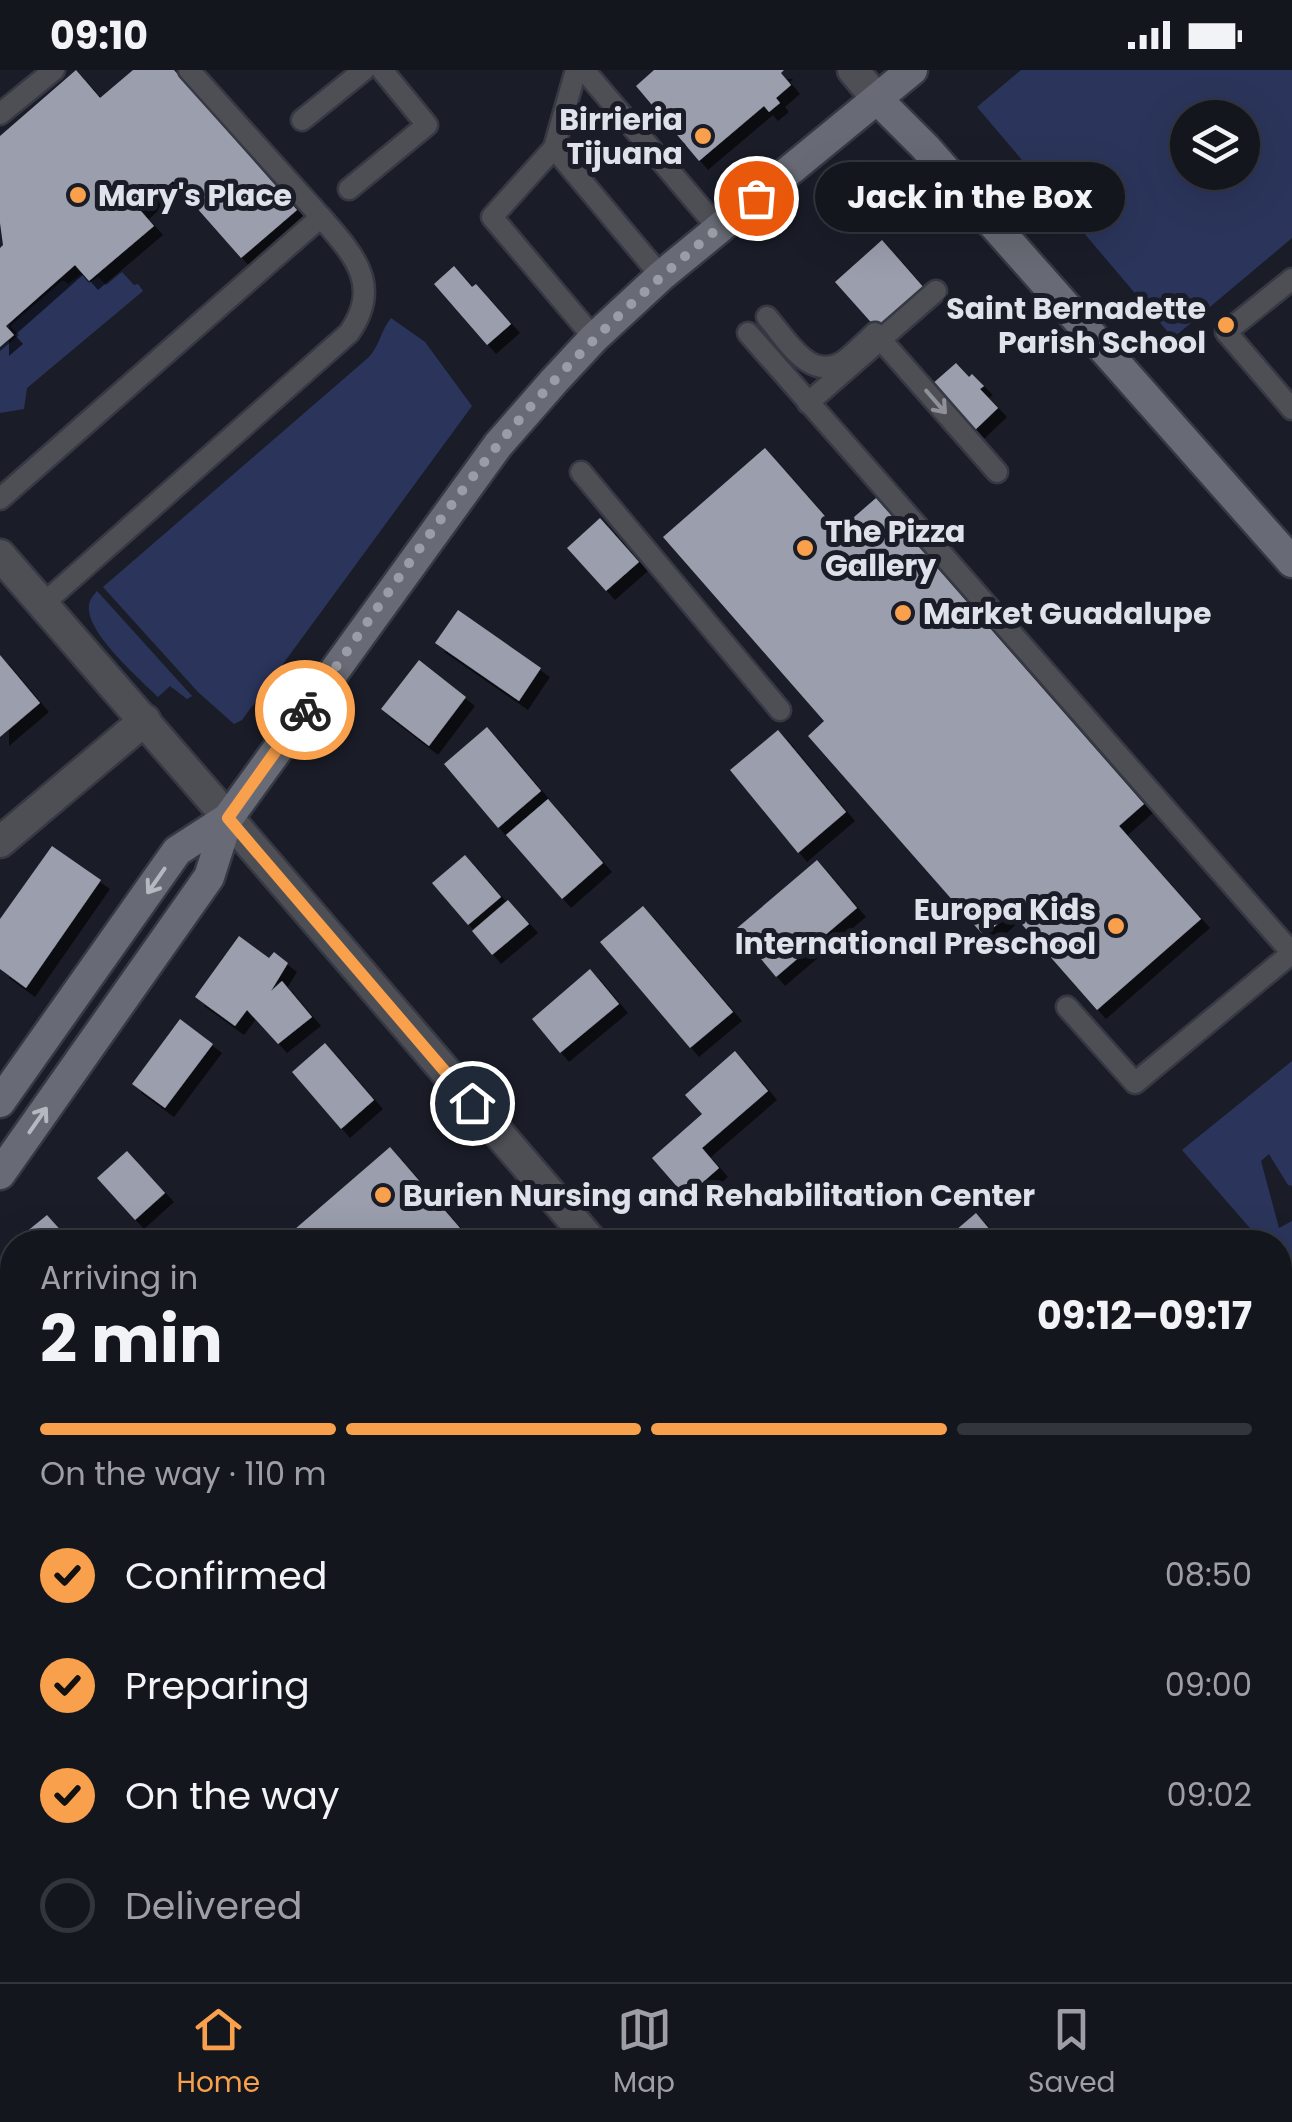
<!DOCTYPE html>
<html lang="en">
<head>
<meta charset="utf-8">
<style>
  body { margin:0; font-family:Poppins,sans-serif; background:#1d1f27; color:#f1f3f6; height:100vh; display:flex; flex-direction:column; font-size:38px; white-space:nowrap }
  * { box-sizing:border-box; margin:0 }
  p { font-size:32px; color:#9d9fa4 }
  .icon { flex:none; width:55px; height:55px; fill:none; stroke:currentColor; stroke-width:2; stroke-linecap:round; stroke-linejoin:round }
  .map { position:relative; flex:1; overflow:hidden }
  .panel { position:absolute; left:0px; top:1160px; width:1292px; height:752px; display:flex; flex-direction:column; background:#14161e; border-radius:40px 40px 0 0; box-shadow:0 10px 40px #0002,0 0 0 2px #33353c }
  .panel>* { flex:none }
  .tools { position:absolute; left:1170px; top:30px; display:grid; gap:20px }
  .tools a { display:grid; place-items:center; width:90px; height:90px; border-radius:50%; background:#14161e; box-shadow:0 10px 40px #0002,0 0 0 2px #33353c; font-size:50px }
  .pin { position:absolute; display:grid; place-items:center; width:85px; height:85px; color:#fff; margin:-42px; border:5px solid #fff; border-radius:50%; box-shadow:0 2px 10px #0007 }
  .courier { position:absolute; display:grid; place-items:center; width:100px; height:100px; margin:-50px; border:8px solid #f8a04b; border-radius:50%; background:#fff; color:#222; box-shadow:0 2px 12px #0007 }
  .bubble { position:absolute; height:70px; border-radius:35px; background:#14161e; box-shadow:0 10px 40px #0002,0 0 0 2px #33353c; font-size:32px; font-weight:700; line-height:70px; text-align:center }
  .head em { font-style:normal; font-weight:700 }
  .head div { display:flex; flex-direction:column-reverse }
  .head { display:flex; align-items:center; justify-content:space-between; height:170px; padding:0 40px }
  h1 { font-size:65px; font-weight:700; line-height:75px }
  .bar { display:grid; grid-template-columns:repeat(4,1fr); gap:15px 10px; align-content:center; height:120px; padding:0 40px }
  .bar i { height:12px; border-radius:8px; background:#33353c }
  .bar .selected { background:#f8a04b }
  .bar p { grid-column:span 4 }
  ol { padding:0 40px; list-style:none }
  li { display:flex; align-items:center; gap:30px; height:110px }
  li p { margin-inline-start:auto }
  li .icon { padding:10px; border-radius:50%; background:#f8a04b; color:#111; stroke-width:4 }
  li:last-child { color:#9d9fa4 }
  li i { width:55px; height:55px; border:5px solid #33353c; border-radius:50% }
  .status { display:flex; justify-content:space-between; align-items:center; height:70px; padding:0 50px; background:#14161e; direction:ltr }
  .status svg { height:28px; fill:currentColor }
  .dock { display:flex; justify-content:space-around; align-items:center; height:140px; border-top:2px solid #33353c; background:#14161e; font-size:28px; color:#9d9fa4 }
  .dock a { display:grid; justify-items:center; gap:5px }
  .dock .selected { color:#f8a04b }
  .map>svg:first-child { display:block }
</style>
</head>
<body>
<div class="status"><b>09:10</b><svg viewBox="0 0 49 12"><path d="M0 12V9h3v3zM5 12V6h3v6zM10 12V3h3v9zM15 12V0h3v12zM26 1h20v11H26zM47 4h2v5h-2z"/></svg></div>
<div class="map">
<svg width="1292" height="1912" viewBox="0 0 1292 1912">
  <defs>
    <filter id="shadow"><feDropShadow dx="9" dy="9" stdDeviation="0" flood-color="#0009"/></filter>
  </defs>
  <rect width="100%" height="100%" fill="#1a1d28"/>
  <g fill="#2b355b" fill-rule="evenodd">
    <path d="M1021 0H1292V168L1173 268 977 37ZM1188 48H1242V102H1188Z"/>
    <path d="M122 202 134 215 138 214 143 221 27 318 24 339 0 343V281L19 265 10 256 63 210 68 214 81 204 89 213 98 207 106 215Z"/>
    <path d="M391 248 425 272 472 336 242 650 234 654 198 622 103 517 369 287C380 275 381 260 391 248Z"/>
    <path d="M97 521 192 626 187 629 170 616 158 627C140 609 85 562 89 535 90 529 93 526 97 521Z"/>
    <path d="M1292 991V1116L1288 1115 1269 1084 1261 1091 1279 1158 1292 1151V1208L1280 1194V1172H1262L1182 1080Z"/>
  </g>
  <g fill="#9a9ead" filter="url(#shadow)">
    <path d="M76 0 100 28 133 0H174L297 140 241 188 173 111 140 140 154 156 89 211 75 195 6 256 14 265 0 277V178L3 175 0 153V66Z"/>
    <path d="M654 0H784L781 3 791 15 776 28 780 33 769 42 764 36 699 91 636 16Z"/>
    <path d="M882 170 924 218 877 259 835 212Z"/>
    <path d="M454 196 472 217 476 214 511 254 487 275 434 214Z"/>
    <path d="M956 293 969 307 972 304 984 316 980 319 998 338 974 361 931 315Z"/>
    <path d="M765 378 838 461 876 428 1144 734 1119 756 1201 849 1097 940 1011 842 984 866 808 666 824 651 663 467Z"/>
    <path d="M600 448 639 492 606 521 567 478Z"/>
    <path d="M458 540 541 598 519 631 435 573Z"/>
    <path d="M0 585 40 633 0 667Z"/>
    <path d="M419 590 466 627 429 676 381 639Z"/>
    <path d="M487 657 541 721 498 758 444 694Z"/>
    <path d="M778 660 846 742 798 783 730 700Z"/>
    <path d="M548 729 603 793 562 829 506 765Z"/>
    <path d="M52 776 101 810 26 918 0 899V849Z"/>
    <path d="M465 785 501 827 468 855 432 813Z"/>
    <path d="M817 790 857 838 776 907 736 859Z"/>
    <path d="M508 830 529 854 492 885 472 861Z"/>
    <path d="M643 836 733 942 690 978 600 872Z"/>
    <path d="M239 866 269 888 274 882 288 893 271 921 282 911 312 947 278 974 247 940 235 956 195 927Z"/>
    <path d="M590 899 619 934 560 983 532 949Z"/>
    <path d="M180 949 213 974 165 1038 132 1014Z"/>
    <path d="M325 973 374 1030 341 1059 292 1002Z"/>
    <path d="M735 981 768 1021 702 1078 719 1098 686 1127 652 1088 702 1044 685 1025Z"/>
    <path d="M390 1077 472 1172H280Z"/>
    <path d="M127 1081 165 1123 135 1150 97 1108Z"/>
    <path d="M976 1143 999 1171 1007 1163 1015 1172H942Z"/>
    <path d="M47 1145 71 1172H14Z"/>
    <path d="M1292 1689V1747L1280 1733V1699Z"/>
    <path d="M12 1733V1825L8 1829 0 1820V1744Z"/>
    <path d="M1280 1808 1292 1822V1837L1280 1847Z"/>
    <path d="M85 1900H136L147 1912H89L81 1903Z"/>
    <path d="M635 1900H675L654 1912H641Z"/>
    <path d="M702 1900H739L749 1912H687Z"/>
    <path d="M920 1900H978L988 1912H927L918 1902Z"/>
    <path d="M1012 1900H1079L1066 1912H1022Z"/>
  </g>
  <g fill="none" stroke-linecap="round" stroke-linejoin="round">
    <g stroke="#363943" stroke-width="25">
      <g id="service">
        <path d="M189 0 321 147"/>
        <path d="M576 0 554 78 661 206"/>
        <path d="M584 0 718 158"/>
        <path d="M0 44 54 0"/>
        <path d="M302 50 364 0"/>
        <path d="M554 78 492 147 594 268"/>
        <path d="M349 119 427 55 382 0"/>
        <path d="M1292 209 1226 262 1292 339"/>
        <path d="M767 247C787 270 810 313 844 291 855 283 865 272 875 263L997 402"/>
        <path d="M748 263 1292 883"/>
        <path d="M808 333 936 221"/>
        <path d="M581 402 780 640"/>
        <path d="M0 429 321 147C353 184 383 215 349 263L43 534"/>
        <path d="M1067 937 1135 1013 1292 883"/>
      </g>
    </g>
    <g stroke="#363943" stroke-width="35">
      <g id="minor">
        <path d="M853 0 877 29"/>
        <path d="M228 748 592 1172"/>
        <path d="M0 772 145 650"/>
        <path d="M1222 1900 1233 1912"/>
        <path d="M868 1912 883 1900"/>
        <path d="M1284 1912 1292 1905"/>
      </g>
    </g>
    <g stroke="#363943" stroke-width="35">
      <path id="tertiary" d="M0 485 228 748"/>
    </g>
    <g stroke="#363943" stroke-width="35">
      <g id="secondary">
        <path d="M877 29 925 77 1292 492"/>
        <path d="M0 1032 177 781 228 748"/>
        <path d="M0 1104 209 807 228 748 498 375 554 311 594 268 661 206 912 0"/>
      </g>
    </g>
    <use href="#service" stroke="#4d4f55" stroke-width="20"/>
    <use href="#minor" stroke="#4d4f55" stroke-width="30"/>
    <use href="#tertiary" stroke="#4d4f55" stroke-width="30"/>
    <use href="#secondary" stroke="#686b75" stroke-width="30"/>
  </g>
  <defs><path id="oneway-shaft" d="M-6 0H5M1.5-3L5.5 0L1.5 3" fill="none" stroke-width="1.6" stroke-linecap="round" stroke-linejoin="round" transform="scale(2.5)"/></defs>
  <use stroke="#8f9198" href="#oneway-shaft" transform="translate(936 332) rotate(49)"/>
  <g stroke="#b5b8c1">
    <use href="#oneway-shaft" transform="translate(156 811) rotate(125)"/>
    <use href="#oneway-shaft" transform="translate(38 1050) rotate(-55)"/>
  </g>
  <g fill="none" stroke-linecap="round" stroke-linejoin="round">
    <path stroke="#9a9da6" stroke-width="10" stroke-dasharray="0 18" d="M305 640C369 552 429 460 498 375 574 282 662 202 756 128"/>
    <path stroke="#f8a04b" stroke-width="12" d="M305 640 228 748 472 1033"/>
  </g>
  <g fill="#f8a04b" stroke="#1a1d28" stroke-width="4">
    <circle cx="703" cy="66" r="10"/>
    <circle cx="78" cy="125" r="10"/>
    <circle cx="1226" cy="255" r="10"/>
    <circle cx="805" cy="478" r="10"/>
    <circle cx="903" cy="543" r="10"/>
    <circle cx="1116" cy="856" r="10"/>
    <circle cx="383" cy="1125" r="10"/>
  </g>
  <g text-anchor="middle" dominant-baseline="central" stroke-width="10" stroke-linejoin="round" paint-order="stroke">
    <g font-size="30" font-weight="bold" fill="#dfe2ea" stroke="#1a1d28" text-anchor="start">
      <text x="683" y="49" text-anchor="end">Birrieria<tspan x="683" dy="34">Tijuana</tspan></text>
      <text x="98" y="125">Mary's Place</text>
      <text x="1206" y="238" text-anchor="end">Saint Bernadette<tspan x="1206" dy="34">Parish School</tspan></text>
      <text x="825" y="461">The Pizza<tspan x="825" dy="34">Gallery</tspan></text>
      <text x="923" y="543">Market Guadalupe</text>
      <text x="1096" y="839" text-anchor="end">Europa Kids<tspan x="1096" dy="34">International Preschool</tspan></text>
      <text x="403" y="1125">Burien Nursing and Rehabilitation Center</text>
    </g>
  </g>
</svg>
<div class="tools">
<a><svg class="icon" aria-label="layers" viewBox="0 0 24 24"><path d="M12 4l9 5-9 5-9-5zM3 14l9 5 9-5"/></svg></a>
</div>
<div class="pin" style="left:756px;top:128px;background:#ea580c"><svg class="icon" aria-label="bag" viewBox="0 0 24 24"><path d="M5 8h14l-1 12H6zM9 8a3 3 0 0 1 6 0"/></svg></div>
<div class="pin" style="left:472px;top:1033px;background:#1f2937"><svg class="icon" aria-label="home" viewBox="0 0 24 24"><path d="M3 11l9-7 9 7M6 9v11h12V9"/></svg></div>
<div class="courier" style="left:305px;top:640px"><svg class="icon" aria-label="bike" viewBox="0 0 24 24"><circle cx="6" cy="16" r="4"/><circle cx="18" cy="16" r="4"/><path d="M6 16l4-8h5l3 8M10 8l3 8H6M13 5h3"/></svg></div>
<div class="bubble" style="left:815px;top:92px;width:310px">Jack in the Box</div>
<section class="panel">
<div class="head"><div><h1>2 min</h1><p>Arriving in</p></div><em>09:12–09:17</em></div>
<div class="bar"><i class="selected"></i><i class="selected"></i><i class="selected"></i><i></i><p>On the way · 110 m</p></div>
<ol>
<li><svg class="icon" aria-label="check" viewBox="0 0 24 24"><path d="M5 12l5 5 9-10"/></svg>Confirmed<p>08:50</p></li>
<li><svg class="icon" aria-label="check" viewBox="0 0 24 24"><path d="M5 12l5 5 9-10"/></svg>Preparing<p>09:00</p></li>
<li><svg class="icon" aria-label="check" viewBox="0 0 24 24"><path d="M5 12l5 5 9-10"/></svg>On the way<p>09:02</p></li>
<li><i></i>Delivered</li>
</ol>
</section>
</div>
<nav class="dock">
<a class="selected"><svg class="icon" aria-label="home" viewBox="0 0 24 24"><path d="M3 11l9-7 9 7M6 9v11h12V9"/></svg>Home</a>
<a><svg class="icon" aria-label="map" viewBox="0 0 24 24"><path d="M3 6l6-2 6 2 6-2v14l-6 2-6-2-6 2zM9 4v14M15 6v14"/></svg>Map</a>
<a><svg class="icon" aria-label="saved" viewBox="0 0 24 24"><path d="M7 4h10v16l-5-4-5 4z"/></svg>Saved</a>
</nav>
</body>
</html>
